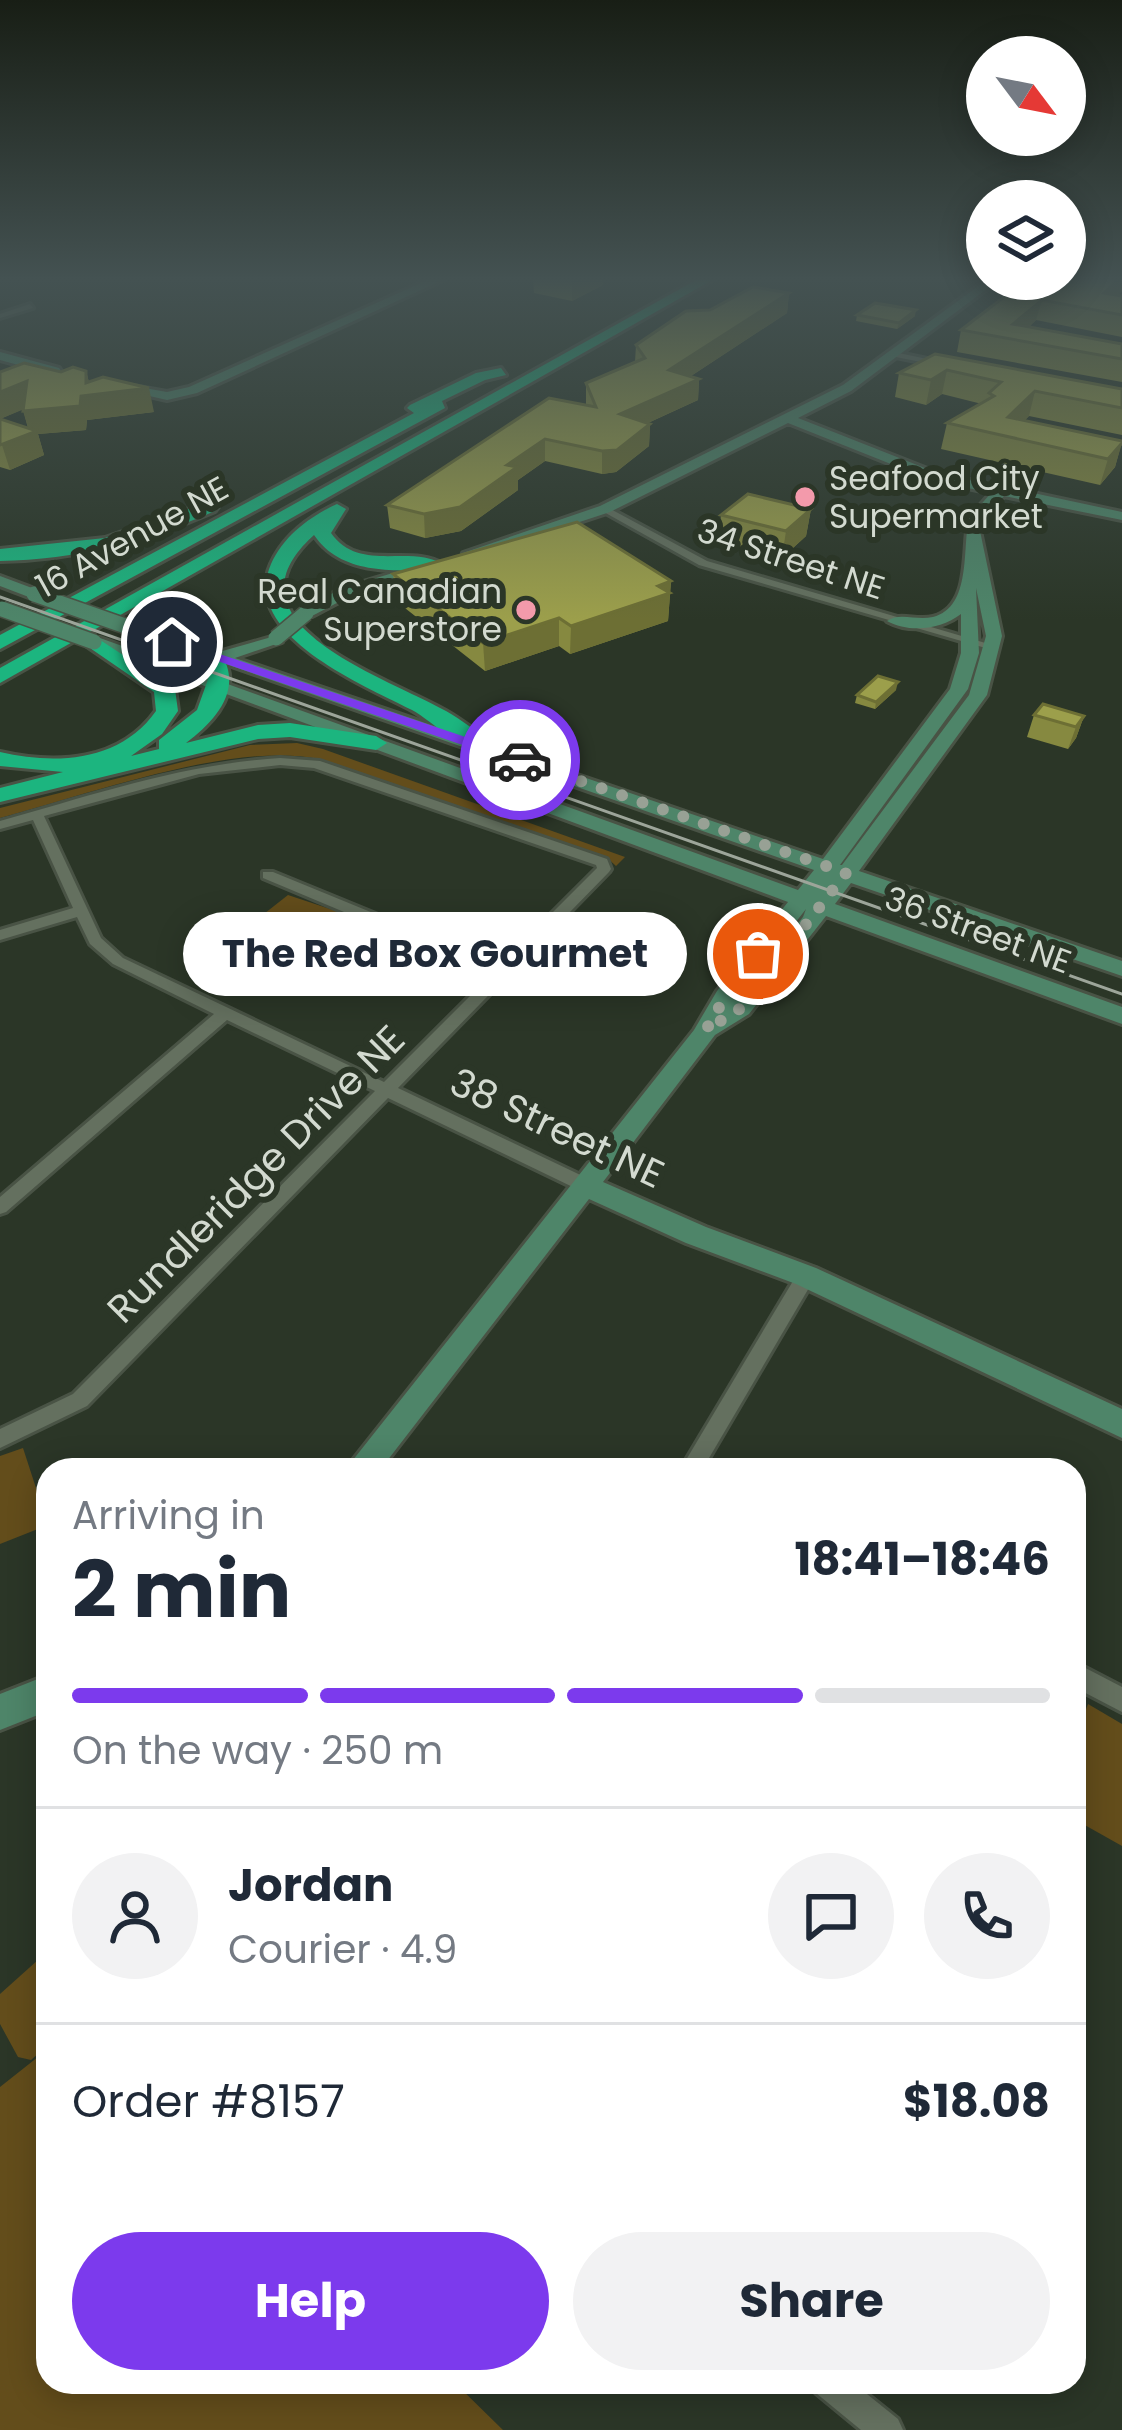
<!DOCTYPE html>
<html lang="en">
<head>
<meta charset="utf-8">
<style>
  body { margin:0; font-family:Poppins,sans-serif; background:#f2f2f3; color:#1f2937; height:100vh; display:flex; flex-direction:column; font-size:45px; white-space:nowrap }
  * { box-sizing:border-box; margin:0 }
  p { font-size:39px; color:#747a83 }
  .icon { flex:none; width:66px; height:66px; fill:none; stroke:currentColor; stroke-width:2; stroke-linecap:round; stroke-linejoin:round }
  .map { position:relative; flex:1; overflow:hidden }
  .sheet { position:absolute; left:36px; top:1458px; width:1050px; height:936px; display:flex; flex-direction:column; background:#fff; border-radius:36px; box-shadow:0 6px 30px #0003 }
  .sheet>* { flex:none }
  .needle { width:78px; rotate:122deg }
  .buttons { position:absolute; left:966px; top:36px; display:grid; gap:24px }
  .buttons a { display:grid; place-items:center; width:120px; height:120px; border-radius:50%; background:#fff; box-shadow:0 6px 30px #0003; font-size:60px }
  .pin { position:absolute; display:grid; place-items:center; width:102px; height:102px; color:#fff; margin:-51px; border:6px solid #fff; border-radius:50%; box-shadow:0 3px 12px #0007 }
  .courier { position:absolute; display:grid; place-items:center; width:120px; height:120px; margin:-60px; border:9px solid #7c3aed; border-radius:50%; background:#fff; color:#222; box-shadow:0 3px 15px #0007 }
  .bubble { position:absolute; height:84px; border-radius:42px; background:#fff; box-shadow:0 6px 30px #0003; font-size:39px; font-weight:700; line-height:84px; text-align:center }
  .overview em { font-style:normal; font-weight:700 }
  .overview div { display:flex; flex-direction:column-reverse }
  .overview { display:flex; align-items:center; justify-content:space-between; height:204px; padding:0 36px }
  h1 { font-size:78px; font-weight:700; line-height:90px }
  .bar { display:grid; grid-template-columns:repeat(4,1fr); gap:18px 12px; align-content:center; height:144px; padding:0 36px }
  .bar i { height:15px; border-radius:9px; background:#e0e1e3 }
  .bar .current { background:#7c3aed }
  .bar p { grid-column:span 4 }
  .line { display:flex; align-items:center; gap:30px; padding:0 36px; border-top:3px solid #e0e1e3 }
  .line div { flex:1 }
  .round { display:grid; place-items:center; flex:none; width:126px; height:126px; border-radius:63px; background:#f2f2f3 }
  .primary-button { display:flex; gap:24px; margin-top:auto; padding:24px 36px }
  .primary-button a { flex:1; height:138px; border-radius:72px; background:#7c3aed; color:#fff; font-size:48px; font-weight:700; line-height:138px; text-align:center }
  .primary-button a+a { background:#f2f2f3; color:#1f2937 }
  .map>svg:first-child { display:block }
</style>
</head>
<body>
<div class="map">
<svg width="1122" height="2430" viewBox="0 0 1122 2430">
  <rect width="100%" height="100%" fill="#2b3627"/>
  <g fill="#634d1b">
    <path d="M297 743 323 749 625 857 616 866 605 856 319 759C232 741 87 795 0 818V808L250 745Z"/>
    <path d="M288 895 342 913 299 950 246 928Z"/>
    <path d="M23 1448 48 1525 0 1544V1456Z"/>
    <path d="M1088 1704 1122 1724V1846L1074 1819V1742Z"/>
    <path d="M48 1951V2045L31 2060 18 2057 0 2024V1994Z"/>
    <path d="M48 2049V2382H454L503 2430H0V2087Z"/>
  </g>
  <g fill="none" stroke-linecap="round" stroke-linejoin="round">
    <g stroke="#495345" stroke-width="6">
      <g id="street">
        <path d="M30 304 33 308 0 318V314Z"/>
        <path d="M894 352 946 363 950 365 946 367 891 356Z"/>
        <path d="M605 506 707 561 999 647 989 649 699 565 602 511 600 509Z"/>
        <path d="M280 758 320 761 607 859 611 869 609 872 398 1088 593 1181 596 1186 587 1193 581 1191 388 1098 87 1406 0 1448V1429L73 1394 375 1091 227 1020 6 1212 0 1214V1197L214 1014 113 964 90 944 77 917 0 940V930L73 908 33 820 0 829V821C93 795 183 764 280 758ZM280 765 314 768 596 865 597 868 500 965 273 872H263V878L492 974 384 1082 123 958 101 938 44 816 199 774Z"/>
        <path d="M806 1268 813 1271 815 1276 813 1281 702 1470H680L799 1271Z"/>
        <path d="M1074 1662 1122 1687V1712L1074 1687Z"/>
        <path d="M811 2382H852L898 2419 903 2430H861L816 2393Z"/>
      </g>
    </g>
    <g stroke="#495345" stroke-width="6">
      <g id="secondary">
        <path d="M430 279H445L197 393 167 400 110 387 116 383 167 392 189 387Z"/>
        <path d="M988 279H1000L851 391 798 418 940 474 998 486 1005 482 1010 488 1122 512V520L1004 496 983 519 980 531 1002 636 987 695 859 871 1122 961V976L851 883 835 904 1122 1007V1024L826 916 749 1014 715 1035 603 1182 706 1227 816 1268 1122 1409V1438L796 1284 686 1243 589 1199 380 1470H345L694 1030 717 991 788 902 86 642 100 638 798 890 814 870 123 628 137 624 219 652 282 634V642L235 658 823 859 950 689 961 653V614C940 630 909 633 887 621 900 612 916 621 933 617 972 607 962 548 969 518L991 493 931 480 788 423 610 512 476 556 463 553 600 506 843 385ZM976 588 986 636 969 695 842 865H840L968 689 979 653ZM806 909 803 917 742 991Z"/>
        <path d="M0 352 59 368 61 371 55 375 0 360Z"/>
        <path d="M429 562 434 564V570L352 595 312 616 298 613 340 589Z"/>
        <path d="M0 576 40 591 42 594 34 599 0 586Z"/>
        <path d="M48 1675V1711L0 1730V1694Z"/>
      </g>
    </g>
    <g stroke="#495345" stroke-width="6">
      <g id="highway">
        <path d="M698 279H714L0 683V668Z"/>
        <path d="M501 368 506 375 485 380 442 401 445 408 0 649V635L414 413 407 408 410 405 476 373Z"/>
        <path d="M209 502 218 507 215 511C146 541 76 560 0 561V549L105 538Z"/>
        <path d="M337 504 346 509 331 533C360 574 411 543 444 565L435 571C392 570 341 575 314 535 293 554 275 579 289 608 311 654 403 687 446 711 462 720 477 732 492 743V753C468 758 434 722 412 710 364 685 240 635 271 564 284 535 311 516 337 504Z"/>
        <path d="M94 636 175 689 178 711 162 734 131 756 159 749V740L197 710 211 671 203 656 213 650 220 652C244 688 217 720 186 743L258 725 290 723 376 736 387 743 376 750 290 737 258 739 0 802V788L63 772 0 766V752C56 765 120 762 156 711L154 692 87 646 84 642Z"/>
      </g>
    </g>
    <use href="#street" fill="#64705f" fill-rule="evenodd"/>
    <use href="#secondary" fill="#4e8569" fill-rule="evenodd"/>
    <use href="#highway" fill="#1cb57f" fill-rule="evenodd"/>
    <path stroke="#9da59a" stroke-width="3" d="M0 597 1122 994"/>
    <g stroke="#495345" stroke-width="18" stroke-linecap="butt">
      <g id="secondary-bridge">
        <path d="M34 594 131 628"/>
        <path d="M2 609 94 642"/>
        <path d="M276 638 306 613"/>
      </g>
    </g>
    <use href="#secondary-bridge" stroke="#4e8569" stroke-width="15"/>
  </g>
  <g fill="#868940" fill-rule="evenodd">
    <path d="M533 279H603V285L572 301 534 293Z"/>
    <path d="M1122 279V291L1118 295 1122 296V337L1036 320 1029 327 1122 344V382L957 352 961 330 1052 284Z"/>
    <path d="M789 293 787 313 691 376 699 379 698 400 648 423 650 424 649 446 616 472 602 474 545 461 518 480V490L461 531 425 538 390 528 387 505 586 406V383L635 362 636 345 710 310Z"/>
    <path d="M857 315 915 316 897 329 856 321Z"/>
    <path d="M935 354 1122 389V435L1029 416 1024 421 1122 441 1115 467 1100 485 941 449 947 423 982 404 942 394 926 405 895 397 899 373Z"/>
    <path d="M86 371 89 382 154 412 87 420 86 430 38 434 44 455 10 470 0 467V372ZM23 409 28 428 0 419Z"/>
    <path d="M811 509 806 536 782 558 718 542 721 515Z"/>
    <path d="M393 574 671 581 668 621 570 654 559 646 485 671 396 601Z"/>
    <path d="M896 690 875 709 855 703 857 695Z"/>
    <path d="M1034 715 1084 716 1076 738 1068 749 1027 737Z"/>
  </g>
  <g fill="#6d6f34">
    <path d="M572 279H603V285L572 301Z"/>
    <path d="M1119 279H1122V291L1098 313 1104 293Z"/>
    <path d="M789 293 787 313 668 391 669 370Z"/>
    <path d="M1042 300 1036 320 1013 340V324Z"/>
    <path d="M916 310 915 316 897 329 899 323Z"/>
    <path d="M947 370 942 394 926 405 931 380Z"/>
    <path d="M86 371 92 394 149 388 154 412 87 420 86 430 38 434 44 455 10 470 2 445 30 434 23 411 81 396 86 383Z"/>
    <path d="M699 379 698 400 619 436 620 414Z"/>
    <path d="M27 381 34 405 0 419V392Z"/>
    <path d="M1035 391 1029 416 1007 437 1008 417Z"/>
    <path d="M650 424 649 446 616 472 602 474V451Z"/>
    <path d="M545 439V461L518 480V490L461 531 425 538 424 514 507 465Z"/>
    <path d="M1122 443 1115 467 1100 485 1108 459Z"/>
    <path d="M811 509 806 536 782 558 786 531Z"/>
    <path d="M671 581 668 621 570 654 571 626Z"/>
    <path d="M559 618V646L485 671 483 643Z"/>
    <path d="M898 682 896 690 875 709 876 702Z"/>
    <path d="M1084 716 1076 738 1068 749 1076 727Z"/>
  </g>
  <g fill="#9c9f4b" stroke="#6d6f34" stroke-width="3">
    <path d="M1058 279H1119L1104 293 1122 296V315L1042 300 1013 324 1122 344V359L961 330 1025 281 1052 284Z"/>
    <path d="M753 287 789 293 669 370 699 379 620 414 650 424 617 450 602 451 545 439 507 465 517 467 460 507 424 514 387 505 549 398 596 407 586 383 645 358 636 345 686 311 710 310Z"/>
    <path d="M875 303 916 310 899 323 857 315Z"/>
    <path d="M935 354 1122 389V408L1035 391 1008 417 1122 441V443L1108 459 947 423 994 396 989 393 1001 382 947 370 931 380 899 373Z"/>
    <path d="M24 363 61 372 73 367 86 371V383L103 377 149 388 81 396 80 406 23 411 27 381 0 392V372Z"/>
    <path d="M0 419 37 431 0 445Z"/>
    <path d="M748 494 811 509 786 531 721 515Z"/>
    <path d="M577 522 671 581 658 586 670 593 571 626 559 618 483 643 393 574Z"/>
    <path d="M878 676 898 682 876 702 857 695Z"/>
    <path d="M1043 704 1084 716 1076 727 1034 715Z"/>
  </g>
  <linearGradient id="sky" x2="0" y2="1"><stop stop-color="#181e15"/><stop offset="0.45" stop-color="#445252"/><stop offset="1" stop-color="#445252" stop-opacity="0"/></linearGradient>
  <rect width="1122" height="620" fill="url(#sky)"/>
  <path fill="#7c3aed" d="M172 638 525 757 527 760 515 763 168 644Z"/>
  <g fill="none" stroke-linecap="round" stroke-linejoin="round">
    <path stroke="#98a195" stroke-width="12" stroke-dasharray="0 21.6" d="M520 760 846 873 741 1008 706 1030 725 997 758 954"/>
  </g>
  <g fill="#f39aab" stroke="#2b3627" stroke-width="4.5">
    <circle cx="805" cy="497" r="12"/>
    <circle cx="526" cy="610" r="12"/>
  </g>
  <g text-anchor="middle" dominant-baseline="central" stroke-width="12" stroke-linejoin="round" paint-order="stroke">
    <g font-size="33" fill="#d3dad0" stroke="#2b3627" text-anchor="start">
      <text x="829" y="478">Seafood City<tspan x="829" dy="38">Supermarket</tspan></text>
      <text x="502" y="591" text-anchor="end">Real Canadian<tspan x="502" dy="38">Superstore</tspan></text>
    </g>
    <g font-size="33" fill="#d3dad0" stroke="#2b3627">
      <text transform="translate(132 537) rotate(-29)">16 Avenue NE</text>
      <text transform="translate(791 559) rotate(18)">34 Street NE</text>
      <text transform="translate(978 930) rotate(20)">36 Street NE</text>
    </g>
    <g font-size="39" fill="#d3dad0" stroke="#2b3627">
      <text transform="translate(557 1128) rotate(25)">38 Street NE</text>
      <text transform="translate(256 1174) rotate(-45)">Rundleridge Drive NE</text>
    </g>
  </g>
</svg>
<div class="buttons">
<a><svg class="needle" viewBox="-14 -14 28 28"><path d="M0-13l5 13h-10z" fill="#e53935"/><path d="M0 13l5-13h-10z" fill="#747a83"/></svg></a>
<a><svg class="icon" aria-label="layers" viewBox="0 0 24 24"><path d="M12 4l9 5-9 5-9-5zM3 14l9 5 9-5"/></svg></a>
</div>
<div class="pin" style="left:758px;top:954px;background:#ea580c"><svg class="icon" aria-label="bag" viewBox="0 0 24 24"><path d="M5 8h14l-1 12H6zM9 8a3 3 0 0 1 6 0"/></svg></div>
<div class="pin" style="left:172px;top:642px;background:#1f2937"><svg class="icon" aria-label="home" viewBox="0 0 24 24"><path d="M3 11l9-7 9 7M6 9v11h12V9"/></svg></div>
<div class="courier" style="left:520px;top:760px"><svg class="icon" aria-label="car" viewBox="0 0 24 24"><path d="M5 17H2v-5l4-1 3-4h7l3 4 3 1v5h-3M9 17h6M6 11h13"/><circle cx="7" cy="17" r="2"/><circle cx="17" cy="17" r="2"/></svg></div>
<div class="bubble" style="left:183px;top:912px;width:504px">The Red Box Gourmet</div>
<section class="sheet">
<div class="overview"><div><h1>2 min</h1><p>Arriving in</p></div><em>18:41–18:46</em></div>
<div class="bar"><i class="current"></i><i class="current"></i><i class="current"></i><i></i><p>On the way · 250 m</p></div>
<div class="line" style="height:216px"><a class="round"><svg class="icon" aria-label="person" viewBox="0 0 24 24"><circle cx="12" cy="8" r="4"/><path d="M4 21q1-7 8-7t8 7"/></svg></a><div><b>Jordan</b><p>Courier · 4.9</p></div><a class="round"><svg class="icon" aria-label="chat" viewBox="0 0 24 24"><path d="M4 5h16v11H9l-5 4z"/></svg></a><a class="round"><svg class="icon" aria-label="phone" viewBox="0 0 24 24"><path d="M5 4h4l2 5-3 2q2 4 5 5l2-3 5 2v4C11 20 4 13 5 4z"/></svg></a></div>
<div class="line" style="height:156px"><div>Order #8157</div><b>$18.08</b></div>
<div class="primary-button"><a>Help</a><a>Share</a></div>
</section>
</div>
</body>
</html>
